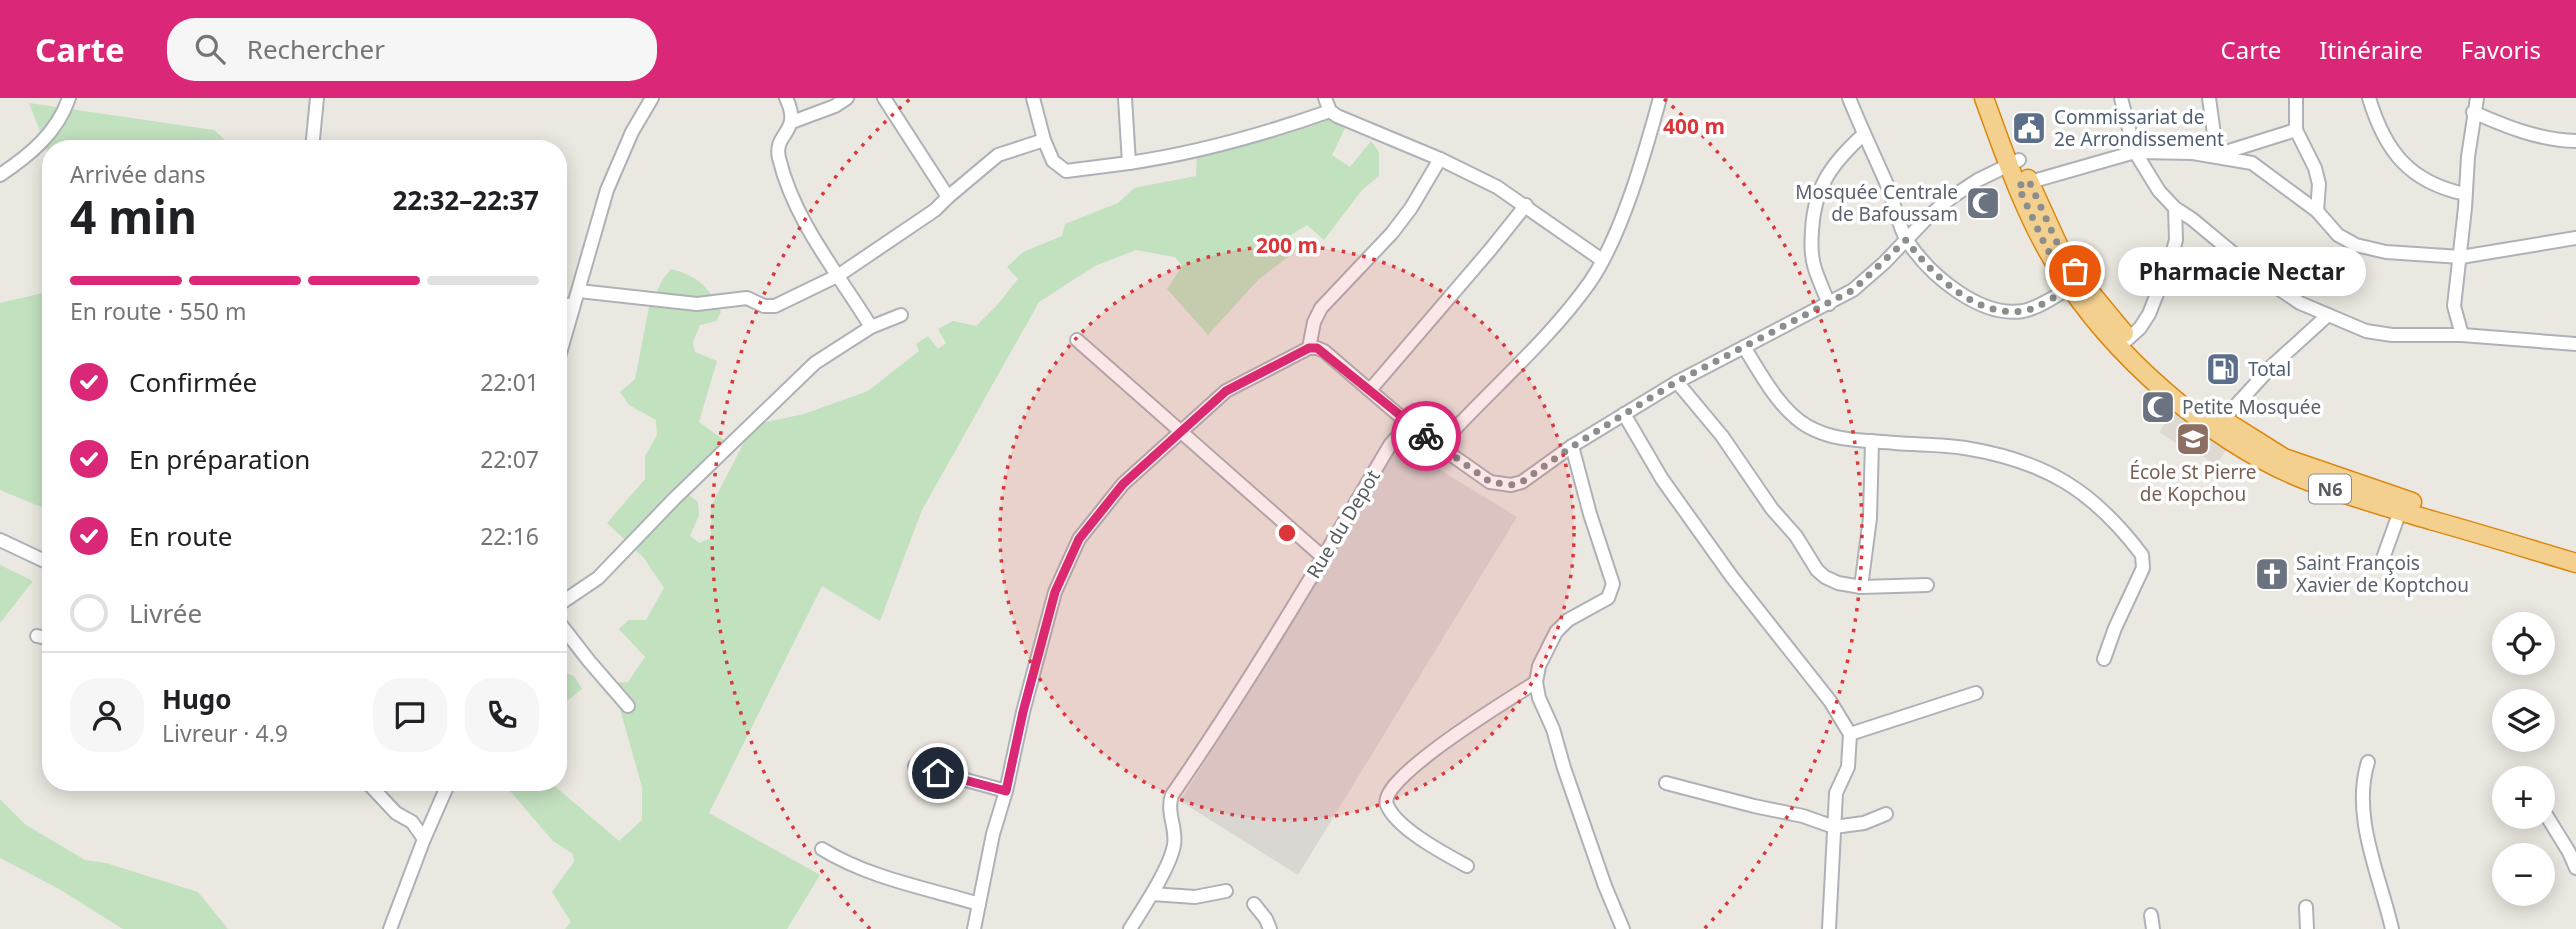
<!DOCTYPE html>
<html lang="fr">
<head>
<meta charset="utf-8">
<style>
  body { margin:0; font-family:"Noto Sans",sans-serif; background:#f6f6f6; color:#202124; height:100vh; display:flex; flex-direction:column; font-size:26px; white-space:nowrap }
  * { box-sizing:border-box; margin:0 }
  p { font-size:23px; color:#757577 }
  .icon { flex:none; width:38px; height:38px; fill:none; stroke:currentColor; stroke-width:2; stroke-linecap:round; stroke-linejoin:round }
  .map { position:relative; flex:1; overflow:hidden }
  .side { position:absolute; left:42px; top:42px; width:525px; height:651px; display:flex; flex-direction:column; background:#fff; border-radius:28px; box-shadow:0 4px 18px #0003 }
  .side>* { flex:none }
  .tools { position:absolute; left:2492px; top:514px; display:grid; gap:14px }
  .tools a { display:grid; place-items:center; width:63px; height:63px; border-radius:50%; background:#fff; box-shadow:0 4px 18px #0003; font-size:35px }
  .pin { position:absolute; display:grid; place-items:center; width:60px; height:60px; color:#fff; margin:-30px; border:4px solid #fff; border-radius:50%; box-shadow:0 2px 7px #0007 }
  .courier { position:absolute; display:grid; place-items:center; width:70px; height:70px; margin:-35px; border:5px solid #db2777; border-radius:50%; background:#fff; color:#222; box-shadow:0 2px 9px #0007 }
  .bubble { position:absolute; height:49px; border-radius:24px; background:#fff; box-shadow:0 4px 18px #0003; font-size:23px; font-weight:700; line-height:49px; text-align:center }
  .head em { font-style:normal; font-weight:700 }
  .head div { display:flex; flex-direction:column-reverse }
  .head { display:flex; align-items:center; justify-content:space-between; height:119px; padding:0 28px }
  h1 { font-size:46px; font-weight:700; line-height:52px }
  .bar { display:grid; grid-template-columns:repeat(4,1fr); gap:10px 7px; align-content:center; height:84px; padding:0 28px }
  .bar i { height:9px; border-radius:5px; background:#e0e0e0 }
  .bar .active { background:#db2777 }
  .bar p { grid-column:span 4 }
  .line { display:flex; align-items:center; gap:18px; padding:0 28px; border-top:2px solid #e0e0e0 }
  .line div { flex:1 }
  .round { display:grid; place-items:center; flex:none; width:74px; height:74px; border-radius:28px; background:#f6f6f6 }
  ol { padding:0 28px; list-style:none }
  li { display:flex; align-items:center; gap:21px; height:77px }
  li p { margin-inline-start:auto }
  li .icon { padding:7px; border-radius:50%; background:#db2777; color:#fff; stroke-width:4 }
  li:last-child { color:#757577 }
  li i { width:38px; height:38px; border:4px solid #e0e0e0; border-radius:50% }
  header { display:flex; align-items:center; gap:42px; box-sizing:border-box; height:98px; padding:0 35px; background:#db2777; color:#fff }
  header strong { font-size:33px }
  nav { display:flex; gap:38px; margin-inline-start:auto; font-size:24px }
  .search { width:490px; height:63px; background:#f6f6f6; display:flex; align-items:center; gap:18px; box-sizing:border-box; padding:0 24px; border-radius:28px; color:#757577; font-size:26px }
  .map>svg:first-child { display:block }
</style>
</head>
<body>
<header>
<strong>Carte</strong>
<div class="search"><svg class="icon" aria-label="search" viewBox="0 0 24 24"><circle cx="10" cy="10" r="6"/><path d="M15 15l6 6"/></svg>Rechercher</div>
<nav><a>Carte</a><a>Itinéraire</a><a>Favoris</a></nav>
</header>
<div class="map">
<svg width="2576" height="831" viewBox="0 0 2576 831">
  <rect width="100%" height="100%" fill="#ebe8e1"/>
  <path fill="#dad7d3" d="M1411 337 1435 353 1429 365 1517 419 1298 777 1180 703 1260 577 1398 347 1406 338Z"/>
  <path fill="#ded9d2" d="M2175 311 2228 349 2216 368 2188 347 2183 350 2159 334Z"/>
  <g fill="#c2e1bf">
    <path d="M29 5 214 32 235 51H51V62Z"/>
    <path d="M1316 11 1347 26 1332 57 1350 69 1371 43 1379 54V78L1362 92 1324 142 1307 127 1291 137 1301 149 1258 182 1208 237 1167 191 1182 168 1175 159 1136 152 1095 168 1039 204 922 412 880 523 822 488 709 715 820 777 787 831H565L571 824 552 794 574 764 573 756 553 743 504 686 550 684 619 743 642 722V689L620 611 598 586 628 584 645 559 619 531 629 522H646L664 490 644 460 607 425 645 381V358L657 337 656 322 629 307 620 294 635 281 649 209 663 181 671 171C697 177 710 190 721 214L716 223 700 227 693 244 695 254 717 263 699 324 728 345 684 393 698 404 699 417 690 438 699 445 711 440V408L753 327 804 316 868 293 919 253 916 246 928 238 938 251 946 245 938 231 953 223 976 228 998 206 1018 181 1007 169 1023 154 1062 138 1065 126 1118 105 1134 90 1196 78 1197 52 1299 19Z"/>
    <path d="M51 193V413L0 392V205Z"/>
    <path d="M0 467 33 483 0 525Z"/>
    <path d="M563 574 574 578 582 591 563 606 558 615V579Z"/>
    <path d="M0 701 26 727 85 762 106 765 198 794 228 831H123L59 791 0 760Z"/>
  </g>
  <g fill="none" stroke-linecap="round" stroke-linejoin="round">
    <g stroke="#aeb2b6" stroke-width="16">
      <g id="minor">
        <path d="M786 0C803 35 773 34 779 60 794 123 838 175 871 229"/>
        <path d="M1033 0 1044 42 1053 63 1066 73 1129 65"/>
        <path d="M1125 0 1129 65C1197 55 1265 36 1330 13"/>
        <path d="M1325 0 1330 13 1337 18 1440 61 1497 89 1602 162"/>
        <path d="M1849 0C1861 30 1875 59 1888 89 1895 106 1898 129 1908 144 1930 177 1980 220 2023 213 2039 210 2057 197 2071 189"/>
        <path d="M2121 0 2135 54 2159 93 2175 110 2192 121 2263 180 2300 205 2366 233 2392 237H2462L2576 246"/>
        <path d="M2209 0 2214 36 2213 58 2296 32"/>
        <path d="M2296 0V32L2315 70 2319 86 2317 113"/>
        <path d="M2369 0C2385 53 2409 84 2465 96"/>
        <path d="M2473 14C2507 29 2539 42 2576 43"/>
        <path d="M792 24 835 8 847 0"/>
        <path d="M312 51 317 0"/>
        <path d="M0 77C30 57 57 35 69 0"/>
        <path d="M2023 86 2135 54 2193 55 2252 65 2317 113 2338 137 2356 147 2386 154 2461 159 2576 140"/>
        <path d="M948 99 998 57 1044 42"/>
        <path d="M579 193 697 206 747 200 764 208H775L839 177 935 112 948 99 884 0"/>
        <path d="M558 205 573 208"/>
        <path d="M1829 206C1824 194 1819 183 1815 171 1811 159 1811 145 1812 133 1814 89 1832 65 1864 36"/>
        <path d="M2462 237 2454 208 2465 110 2468 59 2477 0"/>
        <path d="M1077 242 1324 460"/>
        <path d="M2121 247 2140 230 2149 216 2170 163 2176 142 2175 110"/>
        <path d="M1744 249C1761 276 1779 311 1807 328 1835 344 1864 342 1895 345 1918 347 1942 346 1965 350 2045 363 2093 392 2142 457L2143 470 2115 530 2104 561"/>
        <path d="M1309 250 1314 224 1321 210 1392 135 1411 110 1440 61"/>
        <path d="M558 262 607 92 632 34 652 0"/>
        <path d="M1677 284 1722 338 1772 411 1796 438 1817 472 1825 479 1838 485 1861 489 1927 487"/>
        <path d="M1370 292 1490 152 1526 107"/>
        <path d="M1624 316 1662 381 1732 479 1830 603 1850 636 1848 669 1836 695 1829 831"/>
        <path d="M2217 328 2272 268 2328 217"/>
        <path d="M1572 348 1590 416 1613 486 1608 500 1568 522 1556 534 1539 568 1536 584 1539 600 1553 631 1564 670 1605 788 1623 831"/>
        <path d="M1441 350 1453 333C1499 284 1551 239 1590 184 1622 137 1645 55 1660 0"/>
        <path d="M0 442 51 466"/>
        <path d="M2381 466 2400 413"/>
        <path d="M1861 489 1870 420 1872 343"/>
        <path d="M558 507 598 480 674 401 815 265 871 229 901 217"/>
        <path d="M558 523 589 563 628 608"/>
        <path d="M37 538 51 541"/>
        <path d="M1850 636 1976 595"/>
        <path d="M2368 664C2351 718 2380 778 2392 831"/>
        <path d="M915 668 1006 693"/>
        <path d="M367 684 396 715 412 724 424 741"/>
        <path d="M1666 685 1754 708 1803 718 1834 729 1864 725 1886 716"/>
        <path d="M2543 712 2569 754 2576 770"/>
        <path d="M822 751C869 780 926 790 979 806"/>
        <path d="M1467 768C1445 756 1397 731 1387 707 1376 681 1513 599 1536 584"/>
        <path d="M1152 796 1195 799 1226 793"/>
        <path d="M1254 806 1266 821 1270 831"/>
        <path d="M2306 809 2307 831"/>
        <path d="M2151 817 2153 831"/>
        <path d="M390 831 424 741 449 684"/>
        <path d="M974 831 993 736 1006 693 1023 614 1055 494 1079 441 1123 386 1226 293 1309 250H1317L1324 253 1416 332"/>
        <path d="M1130 831C1143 810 1170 770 1174 747 1177 730 1166 715 1172 697 1250 584 1320 465 1390 347 1398 337 1403 331 1416 332L1490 384 1511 387 1522 384 1572 348 1677 284 1853 192 1884 165 1929 118 1952 99 1978 82 2019 62"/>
      </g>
    </g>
    <g stroke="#db8811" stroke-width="21">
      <g id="highway">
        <path d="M1984 0C2005 57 2025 118 2058 170 2111 256 2209 343 2303 381 2346 398 2390 410 2434 423 2481 436 2529 451 2576 465"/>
        <path d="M2028 81 2059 149 2090 194 2124 235"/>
        <path d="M2209 313 2284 360 2412 404"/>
      </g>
    </g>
    <use href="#minor" stroke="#fff" stroke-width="12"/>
    <use href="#highway" stroke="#f4d08f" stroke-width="18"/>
  </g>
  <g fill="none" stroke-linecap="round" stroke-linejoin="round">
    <path stroke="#8c8e8e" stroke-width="7" stroke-dasharray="0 12.6" d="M1426 338 1490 384 1511 387 1522 384 1573 348 1676 284 1853 192 1906 142C1932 176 1974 219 2022 213 2039 211 2057 197 2071 189L2046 149 2018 88 2029 83 2059 149 2075 173"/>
    <path stroke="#db2777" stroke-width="9" d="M938 675 1006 693 1023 614 1055 494 1079 441 1123 386 1226 293 1309 250H1317L1426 338"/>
  </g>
  <circle cx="1287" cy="435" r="287" fill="#db373b" fill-opacity=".12"/>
  <g fill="none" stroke="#db373b" stroke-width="3.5" stroke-dasharray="3.5 7">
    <circle cx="1287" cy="435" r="287"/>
    <path d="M870 831A575 575 0 0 1 910 1M1664 1A575 575 0 0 1 1704 831"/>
  </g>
  <defs>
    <g id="civic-square" transform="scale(1.75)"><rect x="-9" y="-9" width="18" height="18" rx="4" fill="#5c6f8a" stroke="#fff"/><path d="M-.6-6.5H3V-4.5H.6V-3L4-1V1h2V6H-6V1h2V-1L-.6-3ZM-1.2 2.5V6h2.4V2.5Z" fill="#fff"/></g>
    <g id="mosque-square" transform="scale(1.75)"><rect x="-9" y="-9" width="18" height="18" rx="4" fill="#6b7280" stroke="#fff"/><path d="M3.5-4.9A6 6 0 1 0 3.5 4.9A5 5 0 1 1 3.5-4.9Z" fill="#fff"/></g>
    <g id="fuel-square" transform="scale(1.75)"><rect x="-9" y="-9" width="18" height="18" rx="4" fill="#5c6f8a" stroke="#fff"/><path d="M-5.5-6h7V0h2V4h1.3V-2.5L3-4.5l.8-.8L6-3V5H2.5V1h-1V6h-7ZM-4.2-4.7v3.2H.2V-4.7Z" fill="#fff"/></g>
    <g id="school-square" transform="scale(1.75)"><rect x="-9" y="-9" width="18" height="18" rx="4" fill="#8d6e63" stroke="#fff"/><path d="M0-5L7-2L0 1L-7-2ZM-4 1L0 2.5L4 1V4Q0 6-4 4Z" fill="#fff"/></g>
    <g id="church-square" transform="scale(1.75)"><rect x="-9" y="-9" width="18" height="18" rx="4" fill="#6b7280" stroke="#fff"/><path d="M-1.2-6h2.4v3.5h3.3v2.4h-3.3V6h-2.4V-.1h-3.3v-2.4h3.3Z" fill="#fff"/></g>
  </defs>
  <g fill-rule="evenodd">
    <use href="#civic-square" x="2029" y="30"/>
    <use href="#mosque-square" x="1983" y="105"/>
    <use href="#fuel-square" x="2223" y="271"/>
    <use href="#mosque-square" x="2158" y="309"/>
    <use href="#school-square" x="2193" y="341"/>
    <use href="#church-square" x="2272" y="476"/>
  </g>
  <g text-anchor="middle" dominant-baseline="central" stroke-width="7" stroke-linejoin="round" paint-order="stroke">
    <rect fill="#fff" stroke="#8b8e90" stroke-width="2" x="2309" y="376.5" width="42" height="29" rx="5"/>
    <g font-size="18" font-weight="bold" fill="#595d61">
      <text x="2330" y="391">N6</text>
    </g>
    <g font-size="19" fill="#4e5e75" stroke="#fff" text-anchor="start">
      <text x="2054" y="19">Commissariat de<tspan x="2054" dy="22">2e Arrondissement</tspan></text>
      <text x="2248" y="271">Total</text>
    </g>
    <g font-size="19" fill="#5b616d" stroke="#fff" text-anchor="start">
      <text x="1958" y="94" text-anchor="end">Mosquée Centrale<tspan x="1958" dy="22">de Bafoussam</tspan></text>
      <text x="2182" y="309">Petite Mosquée</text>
      <text x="2296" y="465">Saint François<tspan x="2296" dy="22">Xavier de Koptchou</tspan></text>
    </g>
    <g font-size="19" fill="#785e54" stroke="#fff">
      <text x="2193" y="374">École St Pierre<tspan x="2193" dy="22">de Kopchou</tspan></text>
    </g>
    <g font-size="19" fill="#595d61" stroke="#fff">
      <text transform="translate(1343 426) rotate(-59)">Rue du Depot</text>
    </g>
  </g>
  <circle cx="1287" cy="435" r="10" fill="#db373b" stroke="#fff" stroke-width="3.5"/>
  <g font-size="21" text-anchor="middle" font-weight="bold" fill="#db373b" stroke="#fff" stroke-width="7" stroke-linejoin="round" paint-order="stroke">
    <text x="1694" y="36">400 m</text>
    <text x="1287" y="155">200 m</text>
  </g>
</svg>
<div class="tools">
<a><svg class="icon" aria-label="locate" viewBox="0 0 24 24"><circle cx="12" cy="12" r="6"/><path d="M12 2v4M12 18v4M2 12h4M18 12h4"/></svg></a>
<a><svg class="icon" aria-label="layers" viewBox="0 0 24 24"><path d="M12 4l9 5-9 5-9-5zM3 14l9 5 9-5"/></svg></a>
<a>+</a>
<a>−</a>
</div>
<div class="pin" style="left:2075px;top:173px;background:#ea580c"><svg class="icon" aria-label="bag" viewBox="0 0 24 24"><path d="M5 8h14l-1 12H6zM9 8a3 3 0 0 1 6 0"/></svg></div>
<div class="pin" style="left:938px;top:675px;background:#1f2937"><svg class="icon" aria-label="home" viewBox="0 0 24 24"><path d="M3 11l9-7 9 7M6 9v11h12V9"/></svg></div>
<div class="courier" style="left:1426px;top:338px"><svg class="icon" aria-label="bike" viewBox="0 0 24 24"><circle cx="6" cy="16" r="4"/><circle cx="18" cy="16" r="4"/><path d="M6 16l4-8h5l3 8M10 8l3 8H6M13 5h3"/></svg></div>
<div class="bubble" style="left:2118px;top:149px;width:248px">Pharmacie Nectar</div>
<section class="side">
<div class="head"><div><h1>4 min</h1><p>Arrivée dans</p></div><em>22:32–22:37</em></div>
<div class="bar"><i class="active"></i><i class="active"></i><i class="active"></i><i></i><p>En route · 550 m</p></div>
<ol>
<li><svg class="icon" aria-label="check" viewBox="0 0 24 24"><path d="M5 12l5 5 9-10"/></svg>Confirmée<p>22:01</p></li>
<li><svg class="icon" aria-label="check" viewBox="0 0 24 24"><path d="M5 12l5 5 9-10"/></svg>En préparation<p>22:07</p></li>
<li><svg class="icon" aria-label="check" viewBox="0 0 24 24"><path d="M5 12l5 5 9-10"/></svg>En route<p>22:16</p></li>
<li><i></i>Livrée</li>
</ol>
<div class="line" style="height:126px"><a class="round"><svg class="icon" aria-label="person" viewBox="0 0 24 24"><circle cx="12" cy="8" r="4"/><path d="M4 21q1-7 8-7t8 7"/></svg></a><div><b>Hugo</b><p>Livreur · 4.9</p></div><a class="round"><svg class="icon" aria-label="chat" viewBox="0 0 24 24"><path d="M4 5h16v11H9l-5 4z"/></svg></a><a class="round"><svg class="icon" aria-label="phone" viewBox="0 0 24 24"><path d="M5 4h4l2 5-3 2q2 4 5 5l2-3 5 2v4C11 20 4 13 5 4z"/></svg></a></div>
</section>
</div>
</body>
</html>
